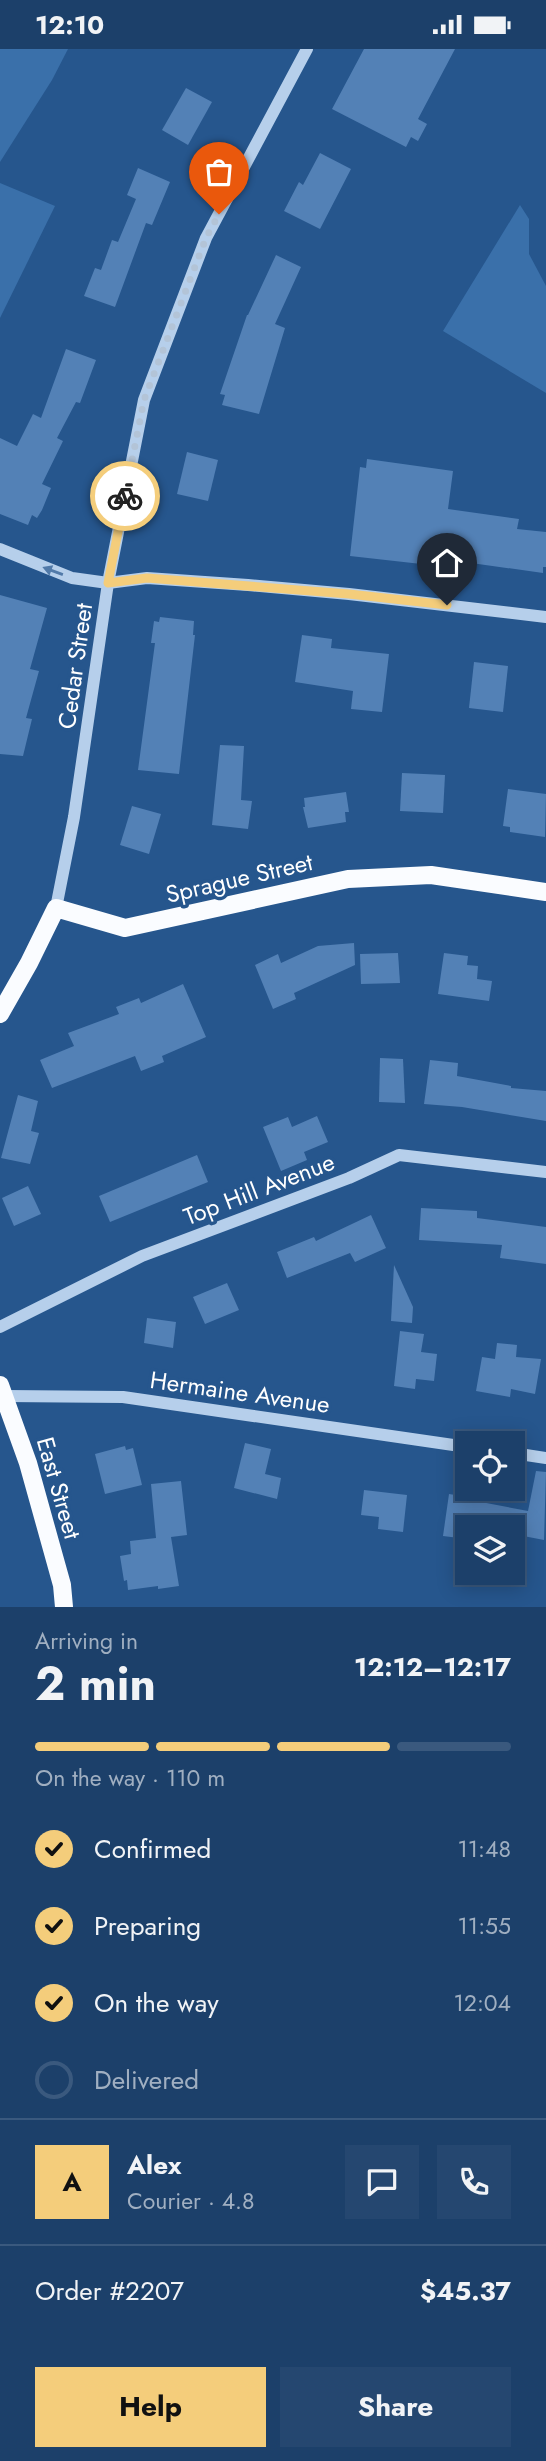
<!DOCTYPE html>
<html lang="en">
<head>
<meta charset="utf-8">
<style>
  body { margin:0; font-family:Jost,sans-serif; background:#254770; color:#f1f3f6; height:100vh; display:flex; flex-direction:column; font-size:26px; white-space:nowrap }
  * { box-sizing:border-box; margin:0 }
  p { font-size:23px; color:#a0afc1 }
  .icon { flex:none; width:38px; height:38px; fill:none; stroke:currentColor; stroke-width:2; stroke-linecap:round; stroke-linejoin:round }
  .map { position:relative; height:1558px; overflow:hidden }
  .details { display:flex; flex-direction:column; background:#1c406a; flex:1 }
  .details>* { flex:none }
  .tools { position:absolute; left:455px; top:1382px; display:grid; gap:14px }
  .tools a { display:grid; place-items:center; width:70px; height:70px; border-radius:0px; background:#1c406a; box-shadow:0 4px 18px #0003,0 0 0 2px #3a597e; font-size:35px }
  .pin { position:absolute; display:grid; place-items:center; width:60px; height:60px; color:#fff; margin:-72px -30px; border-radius:50% 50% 50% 0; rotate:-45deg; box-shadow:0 0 7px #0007 }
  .pin .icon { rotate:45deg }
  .courier { position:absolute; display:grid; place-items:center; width:70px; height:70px; margin:-35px; border:5px solid #f4cd7b; border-radius:50%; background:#fff; color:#222; box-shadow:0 2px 9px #0007 }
  .head em { font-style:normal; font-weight:700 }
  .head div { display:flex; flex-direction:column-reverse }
  .head { display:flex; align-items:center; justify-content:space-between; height:119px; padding:0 35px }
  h1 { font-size:46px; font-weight:700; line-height:52px }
  .bar { display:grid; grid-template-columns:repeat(4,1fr); gap:10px 7px; align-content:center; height:84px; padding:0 35px }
  .bar i { height:9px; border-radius:5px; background:#3a597e }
  .bar .active { background:#f4cd7b }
  .bar p { grid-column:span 4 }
  .line { display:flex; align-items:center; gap:18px; padding:0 35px; border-top:2px solid #3a597e }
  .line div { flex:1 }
  .round { display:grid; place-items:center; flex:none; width:74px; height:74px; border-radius:0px; background:#254770 }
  ol { padding:0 35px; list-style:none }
  li { display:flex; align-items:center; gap:21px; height:77px }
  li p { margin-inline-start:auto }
  li .icon { padding:7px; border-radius:50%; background:#f4cd7b; color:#111; stroke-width:4 }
  li:last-child { color:#a0afc1 }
  li i { width:38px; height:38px; border:4px solid #3a597e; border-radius:50% }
  .cta { display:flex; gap:14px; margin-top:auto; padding:14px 35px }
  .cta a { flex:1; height:80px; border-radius:0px; background:#f4cd7b; color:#111; font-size:28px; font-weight:700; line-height:80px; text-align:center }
  .cta a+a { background:#254770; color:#f1f3f6 }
  .status { display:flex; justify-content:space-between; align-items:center; height:49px; padding:0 35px; background:#1c406a; direction:ltr }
  .status svg { height:19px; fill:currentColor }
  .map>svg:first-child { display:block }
</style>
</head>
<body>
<div class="status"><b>12:10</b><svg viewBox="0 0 49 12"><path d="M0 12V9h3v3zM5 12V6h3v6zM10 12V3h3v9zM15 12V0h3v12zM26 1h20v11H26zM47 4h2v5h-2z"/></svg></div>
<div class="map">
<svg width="546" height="1558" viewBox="0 0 546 1558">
  <rect width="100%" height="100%" fill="#26568d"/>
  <g fill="#3a70aa">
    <path d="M0 0H68L52 31 0 113Z"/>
    <path d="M0 134 55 157 0 269Z"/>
    <path d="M520 156 529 170V205L546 237V344L443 282Z"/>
  </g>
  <g fill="#5381b6">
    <path d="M364 0H455L418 70 427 75 418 92 411 88 406 98 332 60Z"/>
    <path d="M186 39 212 53 188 96 162 81Z"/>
    <path d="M320 104 351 120 320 180 284 162 299 133 303 136Z"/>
    <path d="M138 119 170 133 152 176 146 174 115 258 84 247 95 219 101 221 112 191 118 193 136 150 127 146Z"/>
    <path d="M276 206 301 218 275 275 285 279 259 365 222 356 225 346 220 345 247 266H248Z"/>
    <path d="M66 300 96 311 80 354 76 353 57 389 63 392 42 435 51 439 42 461 37 469 32 466 28 476 0 465V389L17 397 33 365 41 369Z"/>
    <path d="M187 403 218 411 208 452 177 445Z"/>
    <path d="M367 410 453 422 448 460 519 470 517 480 546 483V518H543V524L457 512V519L350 507 360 418 366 419Z"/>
    <path d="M0 546 47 559 30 620 39 622 26 669 32 670 23 707 0 705Z"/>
    <path d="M160 568 194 572 193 586H195L179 725 138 721 155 594H151L154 572 159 573Z"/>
    <path d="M302 586 332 590 331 599 389 605 382 663 351 660 353 642 295 633Z"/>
    <path d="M474 613 508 617 503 663 469 659Z"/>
    <path d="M220 696 244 697 241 751 252 752 248 780 212 776Z"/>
    <path d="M402 724 445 726 443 764 400 762Z"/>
    <path d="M508 740 546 745 545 788 510 783V778L503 777Z"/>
    <path d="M346 743 349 763H345L346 773 308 779 303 758H305L304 749Z"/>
    <path d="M132 757 161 765 149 805 120 796Z"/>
    <path d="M354 894 355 916 294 944 296 950 273 960 255 916 278 905 281 914 318 897Z"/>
    <path d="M398 904 400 934 361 935 360 905Z"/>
    <path d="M444 904 468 907 467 916 478 917 477 930 492 932 489 952 438 945Z"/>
    <path d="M183 935 206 988 162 1007 164 1013 141 1022 135 1007 52 1039 40 1011 74 997 68 984 119 965 116 958 139 949 141 954Z"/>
    <path d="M380 1009 403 1010 405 1054 379 1053Z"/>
    <path d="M430 1011 458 1014 457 1027 511 1037V1039L546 1042V1072L462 1058 424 1055Z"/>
    <path d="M18 1046 38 1052 31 1082 39 1084 30 1115 1 1109Z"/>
    <path d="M317 1067 328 1093 304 1103 307 1111 281 1122 263 1078 288 1068 292 1078Z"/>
    <path d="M197 1106 208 1133 110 1173 99 1147Z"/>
    <path d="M28 1137 41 1165 14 1177 2 1149Z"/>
    <path d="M421 1159 477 1162V1169L546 1178V1215L500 1209 502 1196 419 1191Z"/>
    <path d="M371 1166 386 1199 355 1213 350 1204 287 1229 277 1203 314 1188 316 1192Z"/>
    <path d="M394 1216 413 1258 412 1274 391 1272Z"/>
    <path d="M227 1234 239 1261 205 1275 193 1248Z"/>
    <path d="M147 1269 176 1273 173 1299 144 1294Z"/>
    <path d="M400 1282 424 1285 421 1303 437 1305 434 1332 416 1330 415 1340 394 1337Z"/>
    <path d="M497 1294 517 1296 516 1308 541 1310 535 1345 511 1340 510 1348 476 1342 482 1308 495 1310Z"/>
    <path d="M245 1394 271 1400 265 1425 281 1429 277 1450 234 1439Z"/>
    <path d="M125 1397 126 1401 133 1399 142 1436 105 1445 95 1405Z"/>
    <path d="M536 1422 546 1423 544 1491 513 1485V1479H467V1490L443 1487 449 1445 481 1450V1453L528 1462Z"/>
    <path d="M181 1432 187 1486 171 1488 179 1537 158 1540V1537L128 1541 127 1531 124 1532 120 1507 131 1505 130 1492 156 1489 151 1435Z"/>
    <path d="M364 1441 407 1446 403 1483 378 1480 379 1468 361 1466Z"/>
  </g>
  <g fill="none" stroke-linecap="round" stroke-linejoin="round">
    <g stroke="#b6cfeb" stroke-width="12">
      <path d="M0 500 72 529 108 534 147 529 248 536 349 545 546 568"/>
      <path d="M56 859 74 768 108 534 144 351 206 189 307 0"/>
      <path d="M0 1278 142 1207 349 1129 399 1106 546 1123"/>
      <path d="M5 1347 123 1348 467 1398"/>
      <path d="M513 1404 546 1409"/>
    </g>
    <g stroke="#fafcff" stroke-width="18">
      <path d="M0 965 29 914 56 859 125 879 348 830 431 826 546 843"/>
      <path d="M0 1336 28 1414 62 1536 64 1558"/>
    </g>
  </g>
  <defs><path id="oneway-solid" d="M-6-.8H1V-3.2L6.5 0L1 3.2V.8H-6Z" transform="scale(1.75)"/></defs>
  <use fill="#517aa9" href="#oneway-solid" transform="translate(53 522) rotate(-160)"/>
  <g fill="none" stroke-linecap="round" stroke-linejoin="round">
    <path stroke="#b3c4d7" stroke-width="7" stroke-dasharray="0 12.6" d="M125 447 144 351 206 189 219 165"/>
    <path stroke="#f4cd7b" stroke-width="9" d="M125 447 108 534 147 529 349 545 447 556"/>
  </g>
  <g text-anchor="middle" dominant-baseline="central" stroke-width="7" stroke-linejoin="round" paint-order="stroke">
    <g font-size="24" fill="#fff" stroke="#26568d">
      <text transform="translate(75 617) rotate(-82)">Cedar Street</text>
      <text transform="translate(239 829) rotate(-13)">Sprague Street</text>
      <text transform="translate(259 1140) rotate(-21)">Top Hill Avenue</text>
      <text transform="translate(240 1343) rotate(8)">Hermaine Avenue</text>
      <text transform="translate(59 1439) rotate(74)">East Street</text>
    </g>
  </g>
</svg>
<div class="tools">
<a><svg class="icon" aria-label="locate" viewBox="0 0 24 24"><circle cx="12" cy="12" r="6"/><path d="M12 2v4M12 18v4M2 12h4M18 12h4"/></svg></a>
<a><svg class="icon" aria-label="layers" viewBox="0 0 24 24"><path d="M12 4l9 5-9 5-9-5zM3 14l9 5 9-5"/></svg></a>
</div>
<div class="pin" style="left:219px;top:165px;background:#ea580c"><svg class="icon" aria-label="bag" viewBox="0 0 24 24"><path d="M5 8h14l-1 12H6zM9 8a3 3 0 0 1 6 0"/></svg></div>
<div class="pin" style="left:447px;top:556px;background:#1f2937"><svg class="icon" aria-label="home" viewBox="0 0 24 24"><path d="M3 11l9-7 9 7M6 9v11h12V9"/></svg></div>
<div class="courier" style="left:125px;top:447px"><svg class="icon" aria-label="bike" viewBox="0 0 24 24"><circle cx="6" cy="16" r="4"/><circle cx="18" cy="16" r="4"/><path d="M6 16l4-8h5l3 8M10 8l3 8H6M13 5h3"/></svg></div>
</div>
<section class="details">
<div class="head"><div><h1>2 min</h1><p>Arriving in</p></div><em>12:12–12:17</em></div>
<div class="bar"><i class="active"></i><i class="active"></i><i class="active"></i><i></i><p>On the way · 110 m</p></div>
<ol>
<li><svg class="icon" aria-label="check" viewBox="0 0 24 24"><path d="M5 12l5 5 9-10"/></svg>Confirmed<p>11:48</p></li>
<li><svg class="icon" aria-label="check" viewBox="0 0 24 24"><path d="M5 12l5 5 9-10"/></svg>Preparing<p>11:55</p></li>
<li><svg class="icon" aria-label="check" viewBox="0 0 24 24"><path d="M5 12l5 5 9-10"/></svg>On the way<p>12:04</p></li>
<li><i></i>Delivered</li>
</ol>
<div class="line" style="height:126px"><b class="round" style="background:#f4cd7b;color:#111">A</b><div><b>Alex</b><p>Courier · 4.8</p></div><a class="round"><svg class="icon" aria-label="chat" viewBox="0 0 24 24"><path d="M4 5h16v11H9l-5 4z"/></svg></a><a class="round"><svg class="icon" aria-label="phone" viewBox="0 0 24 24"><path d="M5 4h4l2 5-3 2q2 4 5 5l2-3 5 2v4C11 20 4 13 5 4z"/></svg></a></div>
<div class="line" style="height:91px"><div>Order #2207</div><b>$45.37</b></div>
<div class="cta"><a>Help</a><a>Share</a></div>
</section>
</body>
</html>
